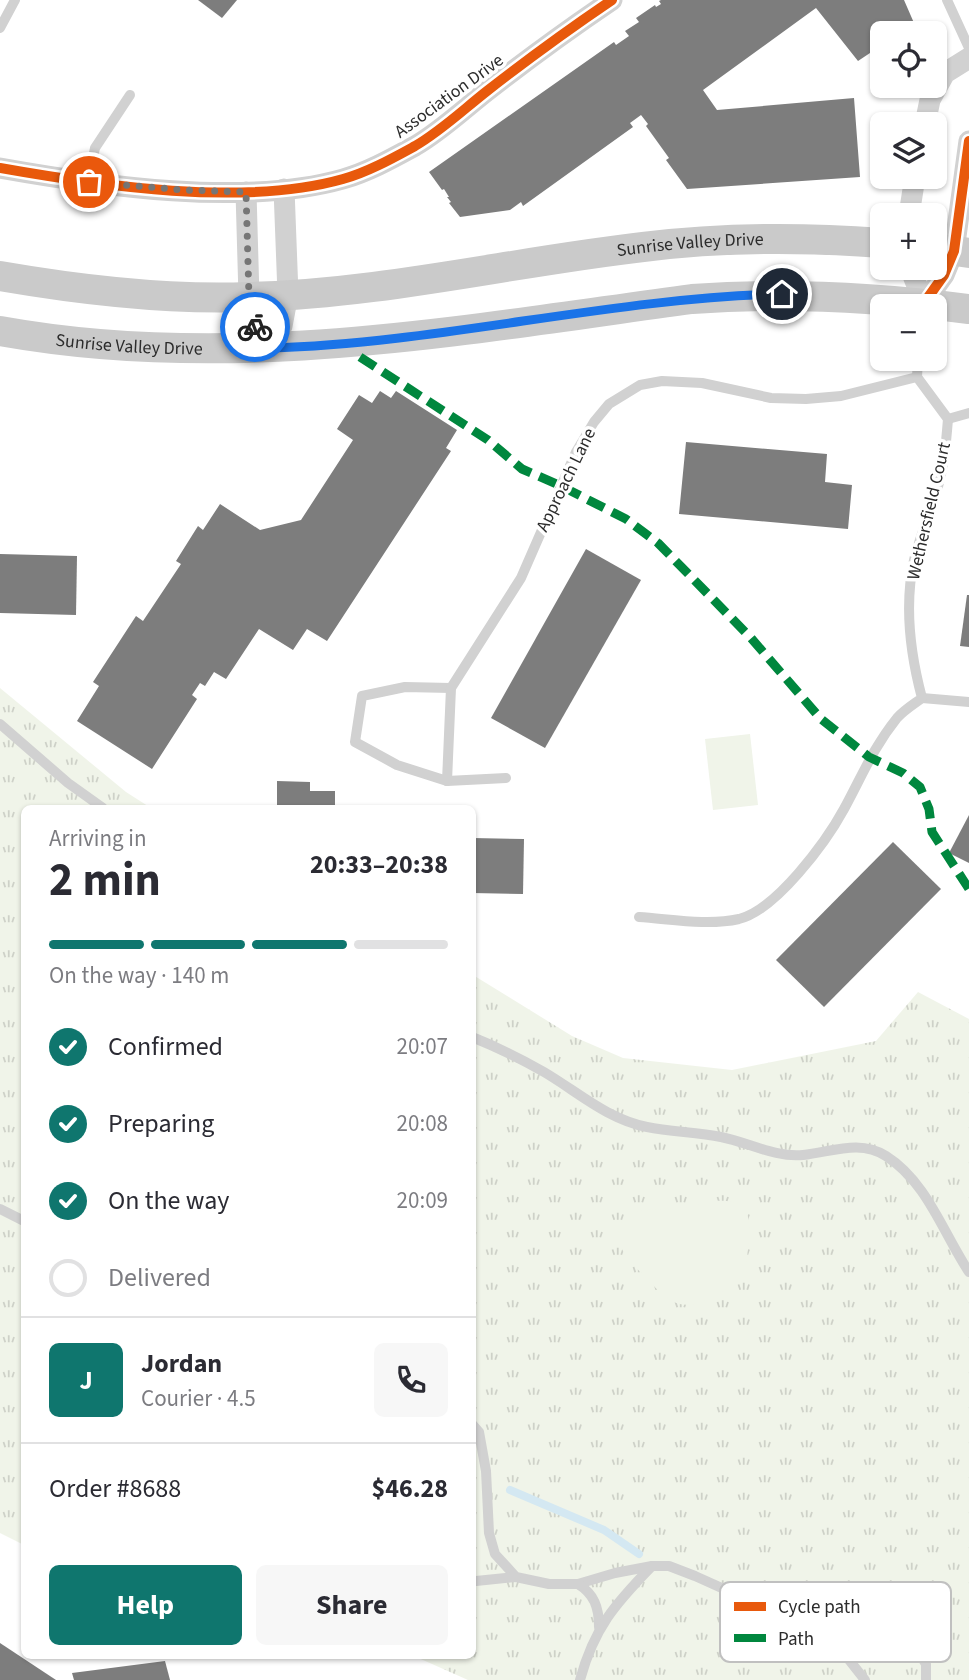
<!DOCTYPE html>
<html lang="en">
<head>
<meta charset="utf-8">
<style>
  body { margin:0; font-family:"Source Sans 3",sans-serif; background:#f7f7f7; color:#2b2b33; height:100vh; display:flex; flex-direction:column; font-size:26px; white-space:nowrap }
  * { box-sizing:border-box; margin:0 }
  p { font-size:23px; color:#7c7c81 }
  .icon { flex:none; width:38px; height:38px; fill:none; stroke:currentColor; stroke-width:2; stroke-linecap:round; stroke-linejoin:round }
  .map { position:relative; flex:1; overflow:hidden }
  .sheet { position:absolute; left:21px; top:805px; width:455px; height:854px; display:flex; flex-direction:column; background:#fff; border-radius:10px; box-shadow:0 2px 5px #0004 }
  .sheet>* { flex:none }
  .fabs { position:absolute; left:870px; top:21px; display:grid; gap:14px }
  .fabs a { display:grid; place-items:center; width:77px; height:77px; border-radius:10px; background:#fff; box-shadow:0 2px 5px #0004; font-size:35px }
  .pin { position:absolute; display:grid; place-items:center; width:60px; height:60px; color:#fff; margin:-30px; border:4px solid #fff; border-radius:50%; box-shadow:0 2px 7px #0007 }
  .courier { position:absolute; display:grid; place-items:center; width:70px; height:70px; margin:-35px; border:5px solid #1a73e8; border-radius:50%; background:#fff; color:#222; box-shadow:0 2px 9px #0007 }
  .overview em { font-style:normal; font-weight:700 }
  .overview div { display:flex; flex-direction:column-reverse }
  .overview { display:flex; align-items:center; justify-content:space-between; height:119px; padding:0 28px }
  h1 { font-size:46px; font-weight:700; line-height:52px }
  .bar { display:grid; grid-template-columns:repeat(4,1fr); gap:10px 7px; align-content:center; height:84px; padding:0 28px }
  .bar i { height:9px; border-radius:5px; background:#e1e1e2 }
  .bar .selected { background:#0f766e }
  .bar p { grid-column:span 4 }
  .line { display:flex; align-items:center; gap:18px; padding:0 28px; border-top:2px solid #e1e1e2 }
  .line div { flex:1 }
  .round { display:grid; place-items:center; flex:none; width:74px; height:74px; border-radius:10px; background:#f7f7f7 }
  ol { padding:0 28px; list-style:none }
  li { display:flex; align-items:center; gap:21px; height:77px }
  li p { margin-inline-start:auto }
  li .icon { padding:7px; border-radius:50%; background:#0f766e; color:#fff; stroke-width:4 }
  li:last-child { color:#7c7c81 }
  li i { width:38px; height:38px; border:4px solid #e1e1e2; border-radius:50% }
  .action { display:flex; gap:14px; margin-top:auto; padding:14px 28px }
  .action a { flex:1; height:80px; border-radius:10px; background:#0f766e; color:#fff; font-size:28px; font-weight:700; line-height:80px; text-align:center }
  .action a+a { background:#f7f7f7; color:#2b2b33 }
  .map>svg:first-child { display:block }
</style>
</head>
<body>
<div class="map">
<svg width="969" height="1680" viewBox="0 0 969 1680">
  <defs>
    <pattern id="grass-tufts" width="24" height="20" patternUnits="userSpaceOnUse" patternTransform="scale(1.75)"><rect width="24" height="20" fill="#f0f4e9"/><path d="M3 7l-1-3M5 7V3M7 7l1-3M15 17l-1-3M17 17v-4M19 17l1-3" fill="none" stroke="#ced1c8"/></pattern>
  </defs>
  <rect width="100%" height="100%" fill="#fff"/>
  <g fill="url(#grass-tufts)">
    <path d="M0 688 126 792 151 808H24V1545L0 1533Z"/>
    <path d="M473 975 572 1036 623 1058 732 1070 876 1041 918 992 969 1019V1680H468L414 1656H472Z"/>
  </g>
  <g fill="#f0f4e9">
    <path d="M750 734 758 805 713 810 705 739Z"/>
    <path d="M715 1201C751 1199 751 1217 748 1245 747 1255 748 1269 742 1276 735 1285 725 1290 716 1295 680 1315 669 1302 644 1276 638 1269 631 1264 626 1256 621 1249 618 1239 619 1231 623 1204 660 1211 679 1208 691 1207 703 1204 715 1201Z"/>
  </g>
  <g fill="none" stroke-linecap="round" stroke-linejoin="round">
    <path stroke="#d4e8f2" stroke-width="8" d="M510 1490 604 1530 639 1554"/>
  </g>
  <g fill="#7d7d7d">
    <path d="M198 0H237L222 18Z"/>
    <path d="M661 0H904L914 23 899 33H882V45L858 61 816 8 703 90 717 110 854 98 860 177 687 189 666 160 669 158 646 126 648 124 641 115 630 123 633 127 523 206 521 202 510 210 460 217 449 203 451 202 447 197H449L444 189 442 190 429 172 614 42 616 45 629 36 625 31 639 22 636 18 655 5 656 7 661 4 659 1Z"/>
    <path d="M380 391 391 398 396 391 457 430 446 448 451 451 327 641 307 629 293 650 259 629 226 679 214 672 205 686 200 683 192 695 197 699 152 769 77 721 99 686 93 682 136 616 143 621 181 564 176 561 198 526 203 530 220 504 260 530 301 520 353 440 337 429 359 395 372 403Z"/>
    <path d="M686 442 827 454 825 482 852 485 848 529 679 514Z"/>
    <path d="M586 549 641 580 545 748 491 718Z"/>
    <path d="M0 554 77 556 76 615 0 613Z"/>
    <path d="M967 595H969V647L960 646Z"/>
    <path d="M277 781 310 782V791H335V808H277Z"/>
    <path d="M969 815V863L949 853Z"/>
    <path d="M472 838 524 839 523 894 472 893Z"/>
    <path d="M893 842 941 889 824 1007 776 960Z"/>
    <path d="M0 1643 56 1680H0Z"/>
    <path d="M165 1661 170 1680H74L72 1673Z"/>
  </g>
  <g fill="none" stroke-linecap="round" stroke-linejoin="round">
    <g stroke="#d1d1d1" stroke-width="10">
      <path d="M947 0 969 48"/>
      <path d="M0 28 15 0"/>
      <path d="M88 182 95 148 130 95"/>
      <path d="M948 419 969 413"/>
      <path d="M451 688 405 687 362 696 355 742 397 765 447 781 506 778"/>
      <path d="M922 698 969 702"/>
      <path d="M0 724 68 783 103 808"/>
      <path d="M447 781 451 688 521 578 576 452 594 422 609 404 640 385 662 381 702 383 771 398 806 399 841 396 917 377"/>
      <path d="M639 917C671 919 707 926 739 919 776 910 826 842 844 809 862 776 873 748 897 718 904 710 914 704 922 698 910 653 904 606 914 560 920 537 929 515 936 493 944 469 946 444 948 419L917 377 918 359"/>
      <path d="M472 1037C497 1047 521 1059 544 1072 578 1092 607 1119 647 1127 671 1132 696 1132 721 1137 747 1142 776 1158 803 1155 832 1152 860 1139 886 1156 927 1182 943 1233 969 1272"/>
      <path d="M0 1209 24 1221"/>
      <path d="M472 1424 479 1432 486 1471 489 1533 495 1554 516 1577 549 1584H578L615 1573 652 1566H669L695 1576 831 1637 907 1646 919 1653 926 1664V1680"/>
      <path d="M476 1581 516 1577"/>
      <path d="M578 1584C594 1594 599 1607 599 1627"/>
      <path d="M831 1637 865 1680"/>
      <path d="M580 1680C594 1628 615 1604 652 1566"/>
    </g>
    <g stroke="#d1d1d1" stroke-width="21">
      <path d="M925 124 930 100 945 73 969 58"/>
      <path d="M0 168C101 186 244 207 343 179 368 172 393 158 415 146 441 131 464 109 487 91 528 59 569 29 612 0"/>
      <path d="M246 192 249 297 255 328 270 348 282 326 288 294 284 189"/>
      <path d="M909 215 915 177"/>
      <path d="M910 268 924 303"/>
      <path d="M924 303 944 275 954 251 969 141"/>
    </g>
    <g stroke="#cacaca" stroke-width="30">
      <path d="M934 248 969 253"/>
      <path id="s1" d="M0 276C81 290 166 300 248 297 381 294 512 262 643 247 722 237 803 237 882 243"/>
      <path id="s2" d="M0 331C233 373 461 330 692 299 786 292 876 297 969 309"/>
    </g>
    <path stroke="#00873e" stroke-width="9" stroke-dasharray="18 9" stroke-linecap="butt" d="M360 357 488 440 522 469 561 486 626 519 658 543 751 638 821 719 869 757 903 773 920 787 929 809 932 832 969 889"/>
    <g stroke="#fff" stroke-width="15">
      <g id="cycleway">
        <path d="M0 168C101 186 244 207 343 179 368 172 393 158 415 146 441 131 464 109 487 91 528 59 569 29 612 0"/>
        <path d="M924 303 944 275 954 251 969 141"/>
      </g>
    </g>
    <use href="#cycleway" stroke="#e8590c" stroke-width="10"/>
  </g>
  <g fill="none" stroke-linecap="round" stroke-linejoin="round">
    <path stroke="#767676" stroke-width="7" stroke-dasharray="0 12.6" d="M89 182 184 190 246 192 249 298 255 327"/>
    <path stroke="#1a73e8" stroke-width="9" d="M255 327 270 348C442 343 610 298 782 294"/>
  </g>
  <g text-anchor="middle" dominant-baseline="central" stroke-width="7" stroke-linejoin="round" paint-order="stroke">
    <g font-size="18" fill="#2c2c2c" stroke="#fff">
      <text transform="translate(449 96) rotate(-36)">Association Drive</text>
      <text stroke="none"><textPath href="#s1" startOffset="695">Sunrise Valley Drive</textPath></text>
      <text stroke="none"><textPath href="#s2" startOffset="130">Sunrise Valley Drive</textPath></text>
      <text transform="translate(566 480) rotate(-64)">Approach Lane</text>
      <text transform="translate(929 511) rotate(-77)">Wethersfield Court</text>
    </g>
  </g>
  <rect x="720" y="1582" width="231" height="80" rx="10" fill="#fff" stroke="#c0c0c0" stroke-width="2"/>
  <rect x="734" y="1602" width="32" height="9" fill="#e8590c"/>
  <rect x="734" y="1634" width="32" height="8" fill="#00873e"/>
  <g font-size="19" fill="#2c2c2c">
    <text x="778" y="1613">Cycle path</text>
    <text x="778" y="1645">Path</text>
  </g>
</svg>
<div class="fabs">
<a><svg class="icon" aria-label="locate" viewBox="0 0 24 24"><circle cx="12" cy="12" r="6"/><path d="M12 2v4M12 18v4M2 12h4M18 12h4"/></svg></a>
<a><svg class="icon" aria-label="layers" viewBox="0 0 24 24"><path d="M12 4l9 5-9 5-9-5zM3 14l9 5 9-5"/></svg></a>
<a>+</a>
<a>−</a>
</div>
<div class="pin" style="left:89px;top:182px;background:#ea580c"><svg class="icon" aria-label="bag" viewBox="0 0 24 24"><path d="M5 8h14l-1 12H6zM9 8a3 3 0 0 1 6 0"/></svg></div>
<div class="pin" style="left:782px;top:294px;background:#1f2937"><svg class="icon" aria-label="home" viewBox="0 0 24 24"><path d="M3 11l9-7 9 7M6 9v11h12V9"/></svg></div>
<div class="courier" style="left:255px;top:327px"><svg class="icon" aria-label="bike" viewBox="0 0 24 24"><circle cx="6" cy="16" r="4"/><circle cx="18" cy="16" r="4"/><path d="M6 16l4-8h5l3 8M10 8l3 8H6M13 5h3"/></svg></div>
<section class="sheet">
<div class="overview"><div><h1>2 min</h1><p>Arriving in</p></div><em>20:33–20:38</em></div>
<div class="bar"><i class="selected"></i><i class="selected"></i><i class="selected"></i><i></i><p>On the way · 140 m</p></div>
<ol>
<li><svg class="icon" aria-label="check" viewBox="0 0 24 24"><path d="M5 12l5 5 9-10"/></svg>Confirmed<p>20:07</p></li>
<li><svg class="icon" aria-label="check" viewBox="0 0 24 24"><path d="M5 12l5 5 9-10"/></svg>Preparing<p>20:08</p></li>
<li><svg class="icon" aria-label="check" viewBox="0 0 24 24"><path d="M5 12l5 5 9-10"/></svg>On the way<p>20:09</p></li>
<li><i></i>Delivered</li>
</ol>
<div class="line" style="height:126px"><b class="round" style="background:#0f766e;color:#fff">J</b><div><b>Jordan</b><p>Courier · 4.5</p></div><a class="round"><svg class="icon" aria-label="phone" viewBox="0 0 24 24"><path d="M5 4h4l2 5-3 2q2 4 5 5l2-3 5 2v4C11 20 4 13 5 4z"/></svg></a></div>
<div class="line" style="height:91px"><div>Order #8688</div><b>$46.28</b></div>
<div class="action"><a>Help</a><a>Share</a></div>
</section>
</div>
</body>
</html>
